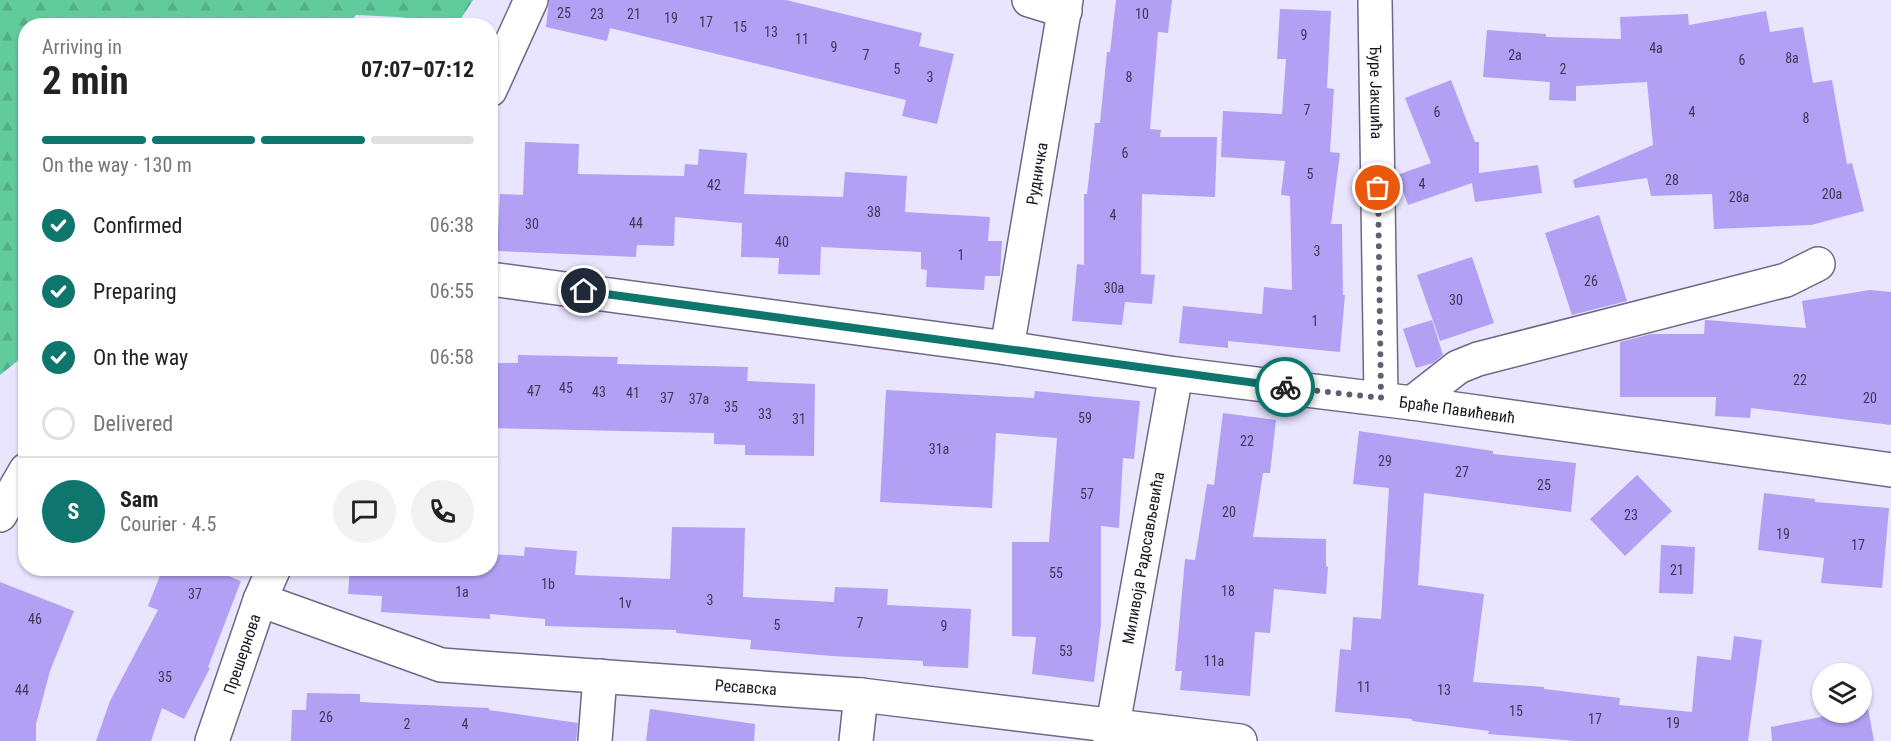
<!DOCTYPE html>
<html lang="en">
<head>
<meta charset="utf-8">
<style>
  body { margin:0; font-family:"Roboto Condensed",sans-serif; background:#f2f2f2; color:#222; height:100vh; display:flex; flex-direction:column; font-size:22px; white-space:nowrap }
  * { box-sizing:border-box; margin:0 }
  p { font-size:20px; color:#767676 }
  .icon { flex:none; width:33px; height:33px; fill:none; stroke:currentColor; stroke-width:2; stroke-linecap:round; stroke-linejoin:round }
  .map { position:relative; flex:1; overflow:hidden }
  .drawer { position:absolute; left:18px; top:18px; width:480px; height:558px; display:flex; flex-direction:column; background:#fff; border-radius:24px; box-shadow:0 2px 4px #0004 }
  .drawer>* { flex:none }
  .tools { position:absolute; left:1812px; top:663px; display:grid; gap:12px }
  .tools a { display:grid; place-items:center; width:60px; height:60px; border-radius:50%; background:#fff; box-shadow:0 2px 4px #0004; font-size:30px }
  .pin { position:absolute; display:grid; place-items:center; width:51px; height:51px; color:#fff; margin:-26px; border:3px solid #fff; border-radius:50%; box-shadow:0 2px 6px #0007 }
  .courier { position:absolute; display:grid; place-items:center; width:60px; height:60px; margin:-30px; border:4px solid #0f766e; border-radius:50%; background:#fff; color:#222; box-shadow:0 2px 8px #0007 }
  .overview em { font-style:normal; font-weight:700 }
  .overview div { display:flex; flex-direction:column-reverse }
  .overview { display:flex; align-items:center; justify-content:space-between; height:102px; padding:0 24px }
  h1 { font-size:39px; font-weight:700; line-height:45px }
  .bar { display:grid; grid-template-columns:repeat(4,1fr); gap:9px 6px; align-content:center; height:72px; padding:0 24px }
  .bar i { height:8px; border-radius:4px; background:#e0e0e0 }
  .bar .on { background:#0f766e }
  .bar p { grid-column:span 4 }
  .line { display:flex; align-items:center; gap:15px; padding:0 24px; border-top:2px solid #e0e0e0 }
  .line div { flex:1 }
  .round { display:grid; place-items:center; flex:none; width:63px; height:63px; border-radius:32px; background:#f2f2f2 }
  ol { padding:0 24px; list-style:none }
  li { display:flex; align-items:center; gap:18px; height:66px }
  li p { margin-inline-start:auto }
  li .icon { padding:6px; border-radius:50%; background:#0f766e; color:#fff; stroke-width:4 }
  li:last-child { color:#767676 }
  li i { width:33px; height:33px; border:3px solid #e0e0e0; border-radius:50% }
  .map>svg:first-child { display:block }
</style>
</head>
<body>
<div class="map">
<svg width="1891" height="741" viewBox="0 0 1891 741">
  <defs>
    <pattern id="forest-firs" width="22" height="20" patternUnits="userSpaceOnUse" patternTransform="scale(1.5)"><rect width="22" height="20" fill="#62cb9d"/><path d="M5 1l3.5 6h-7zM16 11l3.5 6h-7z" fill="#54ae87"/></pattern>
  </defs>
  <rect width="100%" height="100%" fill="#e9e5ff"/>
  <path fill="url(#forest-firs)" d="M0 0H473L457 25 399 17 356 15 347 26H26L25 355 0 375Z"/>
  <g fill="#b1a0f4">
    <path d="M549 0H786L922 33 919 46 954 54 937 124 902 116 906 100 610 28 607 41 546 27Z"/>
    <path d="M1116 0H1172L1168 33 1158 32 1150 129 1161 130 1160 137H1217L1215 197 1142 194 1141 274 1155 275 1152 304 1125 302 1122 325 1072 321 1077 264 1084 265V194H1087L1095 123H1100L1107 52H1110Z"/>
    <path d="M1280 9 1331 11 1327 88 1334 89 1330 152 1340 153 1331 224H1342L1343 295H1345L1340 352 1228 341V348L1179 343 1183 306 1262 314 1264 287 1292 290 1290 196 1281 195 1285 161 1221 157 1223 111 1282 114 1286 59H1277Z"/>
    <path d="M1766 11 1770 32 1803 27 1813 83 1832 80 1847 164 1852 163 1864 211 1811 225 1714 229 1712 194 1651 196 1647 178 1575 188 1573 180 1653 145 1647 82 1576 86V101L1549 100 1550 82 1483 77 1487 30 1546 34V37L1621 39 1620 17 1688 14 1689 25Z"/>
    <path d="M1451 80 1475 142H1479V173L1538 165 1542 193 1475 202 1472 183 1408 205 1397 175 1431 163 1405 98Z"/>
    <path d="M525 142 579 144 578 174 684 176 685 164 698 165 699 149 747 153 744 194 843 197 845 172 907 176 905 212 990 217 988 241H1002L1000 276H985L984 290 926 287 927 270 921 269V252L821 247 820 275 778 274 779 258 741 257 742 223 675 217 674 246 637 245 636 257 497 251 500 194 523 195Z"/>
    <path d="M1599 215 1627 301 1572 315 1545 233Z"/>
    <path d="M1472 257 1494 323 1440 341 1417 275Z"/>
    <path d="M1870 290 1891 292V425L1751 408 1750 418 1715 416 1716 397H1620V342L1651 334H1704L1705 320H1707L1806 328 1802 301Z"/>
    <path d="M1432 320 1443 355 1433 363 1416 368 1403 329Z"/>
    <path d="M518 355 618 357 617 364 748 367 747 381 815 384 814 456 745 455V445L714 444V433L490 428V363H518Z"/>
    <path d="M886 390 1034 398 1035 391 1140 401 1134 459 1123 458 1119 528 1101 526V624L1094 682 1032 674 1036 637 1012 636V542H1049L1057 438 996 433 992 508 880 502Z"/>
    <path d="M1223 413 1276 420 1270 473H1263L1253 537 1326 539V566L1328 567 1326 594 1274 589 1270 633 1255 632 1250 696 1180 690 1182 671H1175L1185 559 1195 560 1207 484 1214 485Z"/>
    <path d="M1359 431 1493 451V454L1576 463 1571 512 1424 493 1418 585 1484 594 1473 682 1544 687V689L1620 698 1619 705 1692 712 1697 656 1731 660 1734 636 1762 640 1748 741H1576L1488 734 1489 731 1412 721V719L1335 712 1340 649 1351 650 1353 617 1381 619 1389 488 1353 484Z"/>
    <path d="M1637 475 1672 511 1625 556 1590 519Z"/>
    <path d="M1764 493 1815 499V502L1889 508 1882 588 1821 583 1824 558 1758 550Z"/>
    <path d="M672 527 745 528 743 597 834 602 835 587 888 589 887 605 971 609 968 668 923 666V661L832 656 750 649 751 640 676 633V630L545 626V619L490 614V619L381 612 382 596 348 594 350 568H490V554L524 556 525 547 577 551 575 575 670 579Z"/>
    <path d="M1661 545 1695 547 1693 594 1659 593Z"/>
    <path d="M163 568H209L241 581 208 667 210 668 184 719 162 708 151 741H96L110 701 158 610 148 606Z"/>
    <path d="M0 582 74 611 50 671 36 724V741H0Z"/>
    <path d="M307 693 360 694V702L489 708V710L578 723 576 741H291L292 710H306Z"/>
    <path d="M1868 708 1874 741H1772L1771 727 1846 712H1862V710Z"/>
    <path d="M650 709 755 724 754 741H646Z"/>
  </g>
  <g fill="none" stroke-linecap="round" stroke-linejoin="round">
    <g stroke="#6d6884" stroke-width="36">
      <g id="minor">
        <path d="M1029 0 1065 11"/>
        <path id="s1" d="M1375 0 1381 398"/>
        <path d="M490 90 531 0"/>
        <path id="s2" d="M490 279 1007 348 1176 374 1412 403 1891 470"/>
        <path id="s3" d="M1007 348 1066 0"/>
        <path d="M1412 403 1458 367 1478 359 1786 280 1818 264"/>
        <path d="M0 515 26 470"/>
        <path id="s4" d="M260 600 441 665 861 695 1240 741"/>
        <path id="s5" d="M212 741 260 600 274 568"/>
        <path d="M595 741 600 676"/>
        <path d="M856 741 861 695"/>
        <path id="s6" d="M1110 741 1176 374"/>
      </g>
    </g>
    <use href="#minor" stroke="#fff" stroke-width="33"/>
  </g>
  <g fill="none" stroke-linecap="round" stroke-linejoin="round">
    <path stroke="#615e6f" stroke-width="6" stroke-dasharray="0 10.8" d="M1285 387 1381 398 1378 188"/>
    <path stroke="#0f766e" stroke-width="8" d="M584 291 1285 387"/>
  </g>
  <g text-anchor="middle" dominant-baseline="central" stroke-width="4.5" stroke-linejoin="round" paint-order="stroke">
    <g font-size="14" fill="#3e3856">
      <text x="564" y="13">25</text>
      <text x="597" y="14">23</text>
      <text x="634" y="14">21</text>
      <text x="1142" y="14">10</text>
      <text x="671" y="18">19</text>
      <text x="706" y="22">17</text>
      <text x="740" y="27">15</text>
      <text x="771" y="32">13</text>
      <text x="1304" y="35">9</text>
      <text x="802" y="39">11</text>
      <text x="834" y="47">9</text>
      <text x="1656" y="48">4a</text>
      <text x="866" y="55">7</text>
      <text x="1515" y="55">2a</text>
      <text x="1792" y="58">8a</text>
      <text x="1742" y="60">6</text>
      <text x="897" y="69">5</text>
      <text x="1563" y="69">2</text>
      <text x="930" y="77">3</text>
      <text x="1129" y="77">8</text>
      <text x="1307" y="110">7</text>
      <text x="1437" y="112">6</text>
      <text x="1692" y="112">4</text>
      <text x="1806" y="118">8</text>
      <text x="1125" y="153">6</text>
      <text x="1310" y="174">5</text>
      <text x="1672" y="180">28</text>
      <text x="1422" y="184">4</text>
      <text x="714" y="185">42</text>
      <text x="1832" y="194">20a</text>
      <text x="1739" y="197">28a</text>
      <text x="874" y="212">38</text>
      <text x="1113" y="215">4</text>
      <text x="636" y="223">44</text>
      <text x="532" y="224">30</text>
      <text x="782" y="242">40</text>
      <text x="1317" y="251">3</text>
      <text x="961" y="255">1</text>
      <text x="1591" y="281">26</text>
      <text x="1114" y="288">30a</text>
      <text x="1456" y="300">30</text>
      <text x="1315" y="321">1</text>
      <text x="1800" y="380">22</text>
      <text x="566" y="388">45</text>
      <text x="534" y="391">47</text>
      <text x="599" y="392">43</text>
      <text x="633" y="393">41</text>
      <text x="667" y="398">37</text>
      <text x="1870" y="398">20</text>
      <text x="699" y="399">37a</text>
      <text x="731" y="407">35</text>
      <text x="765" y="414">33</text>
      <text x="1085" y="418">59</text>
      <text x="799" y="419">31</text>
      <text x="1247" y="441">22</text>
      <text x="939" y="449">31a</text>
      <text x="1385" y="461">29</text>
      <text x="1462" y="472">27</text>
      <text x="1544" y="485">25</text>
      <text x="1087" y="494">57</text>
      <text x="1229" y="512">20</text>
      <text x="1631" y="515">23</text>
      <text x="1783" y="534">19</text>
      <text x="1858" y="545">17</text>
      <text x="1677" y="570">21</text>
      <text x="1056" y="573">55</text>
      <text x="548" y="584">1b</text>
      <text x="1228" y="591">18</text>
      <text x="462" y="592">1a</text>
      <text x="195" y="594">37</text>
      <text x="710" y="600">3</text>
      <text x="625" y="603">1v</text>
      <text x="35" y="619">46</text>
      <text x="860" y="623">7</text>
      <text x="777" y="625">5</text>
      <text x="944" y="626">9</text>
      <text x="1066" y="651">53</text>
      <text x="1214" y="661">11a</text>
      <text x="165" y="677">35</text>
      <text x="1364" y="687">11</text>
      <text x="22" y="690">44</text>
      <text x="1444" y="690">13</text>
      <text x="1516" y="711">15</text>
      <text x="326" y="717">26</text>
      <text x="1595" y="719">17</text>
      <text x="1673" y="723">19</text>
      <text x="407" y="724">2</text>
      <text x="465" y="724">4</text>
    </g>
    <g font-size="16" fill="#181621" stroke="#f6f5fc">
      <text stroke="none"><textPath href="#s1" startOffset="92">Ђуре Јакшића</textPath></text>
      <text stroke="none"><textPath href="#s3" startOffset="177">Рудничка</textPath></text>
      <text stroke="none"><textPath href="#s2" startOffset="976">Браће Павићевић</textPath></text>
      <text stroke="none"><textPath href="#s6" startOffset="186">Миливоја Радосављевића</textPath></text>
      <text stroke="none"><textPath href="#s5" startOffset="92">Прешернова</textPath></text>
      <text stroke="none"><textPath href="#s4" startOffset="498">Ресавска</textPath></text>
    </g>
  </g>
</svg>
<div class="tools">
<a><svg class="icon" aria-label="layers" viewBox="0 0 24 24"><path d="M12 4l9 5-9 5-9-5zM3 14l9 5 9-5"/></svg></a>
</div>
<div class="pin" style="left:1378px;top:188px;background:#ea580c"><svg class="icon" aria-label="bag" viewBox="0 0 24 24"><path d="M5 8h14l-1 12H6zM9 8a3 3 0 0 1 6 0"/></svg></div>
<div class="pin" style="left:584px;top:291px;background:#1f2937"><svg class="icon" aria-label="home" viewBox="0 0 24 24"><path d="M3 11l9-7 9 7M6 9v11h12V9"/></svg></div>
<div class="courier" style="left:1285px;top:387px"><svg class="icon" aria-label="bike" viewBox="0 0 24 24"><circle cx="6" cy="16" r="4"/><circle cx="18" cy="16" r="4"/><path d="M6 16l4-8h5l3 8M10 8l3 8H6M13 5h3"/></svg></div>
<section class="drawer">
<div class="overview"><div><h1>2 min</h1><p>Arriving in</p></div><em>07:07–07:12</em></div>
<div class="bar"><i class="on"></i><i class="on"></i><i class="on"></i><i></i><p>On the way · 130 m</p></div>
<ol>
<li><svg class="icon" aria-label="check" viewBox="0 0 24 24"><path d="M5 12l5 5 9-10"/></svg>Confirmed<p>06:38</p></li>
<li><svg class="icon" aria-label="check" viewBox="0 0 24 24"><path d="M5 12l5 5 9-10"/></svg>Preparing<p>06:55</p></li>
<li><svg class="icon" aria-label="check" viewBox="0 0 24 24"><path d="M5 12l5 5 9-10"/></svg>On the way<p>06:58</p></li>
<li><i></i>Delivered</li>
</ol>
<div class="line" style="height:108px"><b class="round" style="background:#0f766e;color:#fff">S</b><div><b>Sam</b><p>Courier · 4.5</p></div><a class="round"><svg class="icon" aria-label="chat" viewBox="0 0 24 24"><path d="M4 5h16v11H9l-5 4z"/></svg></a><a class="round"><svg class="icon" aria-label="phone" viewBox="0 0 24 24"><path d="M5 4h4l2 5-3 2q2 4 5 5l2-3 5 2v4C11 20 4 13 5 4z"/></svg></a></div>
</section>
</div>
</body>
</html>
